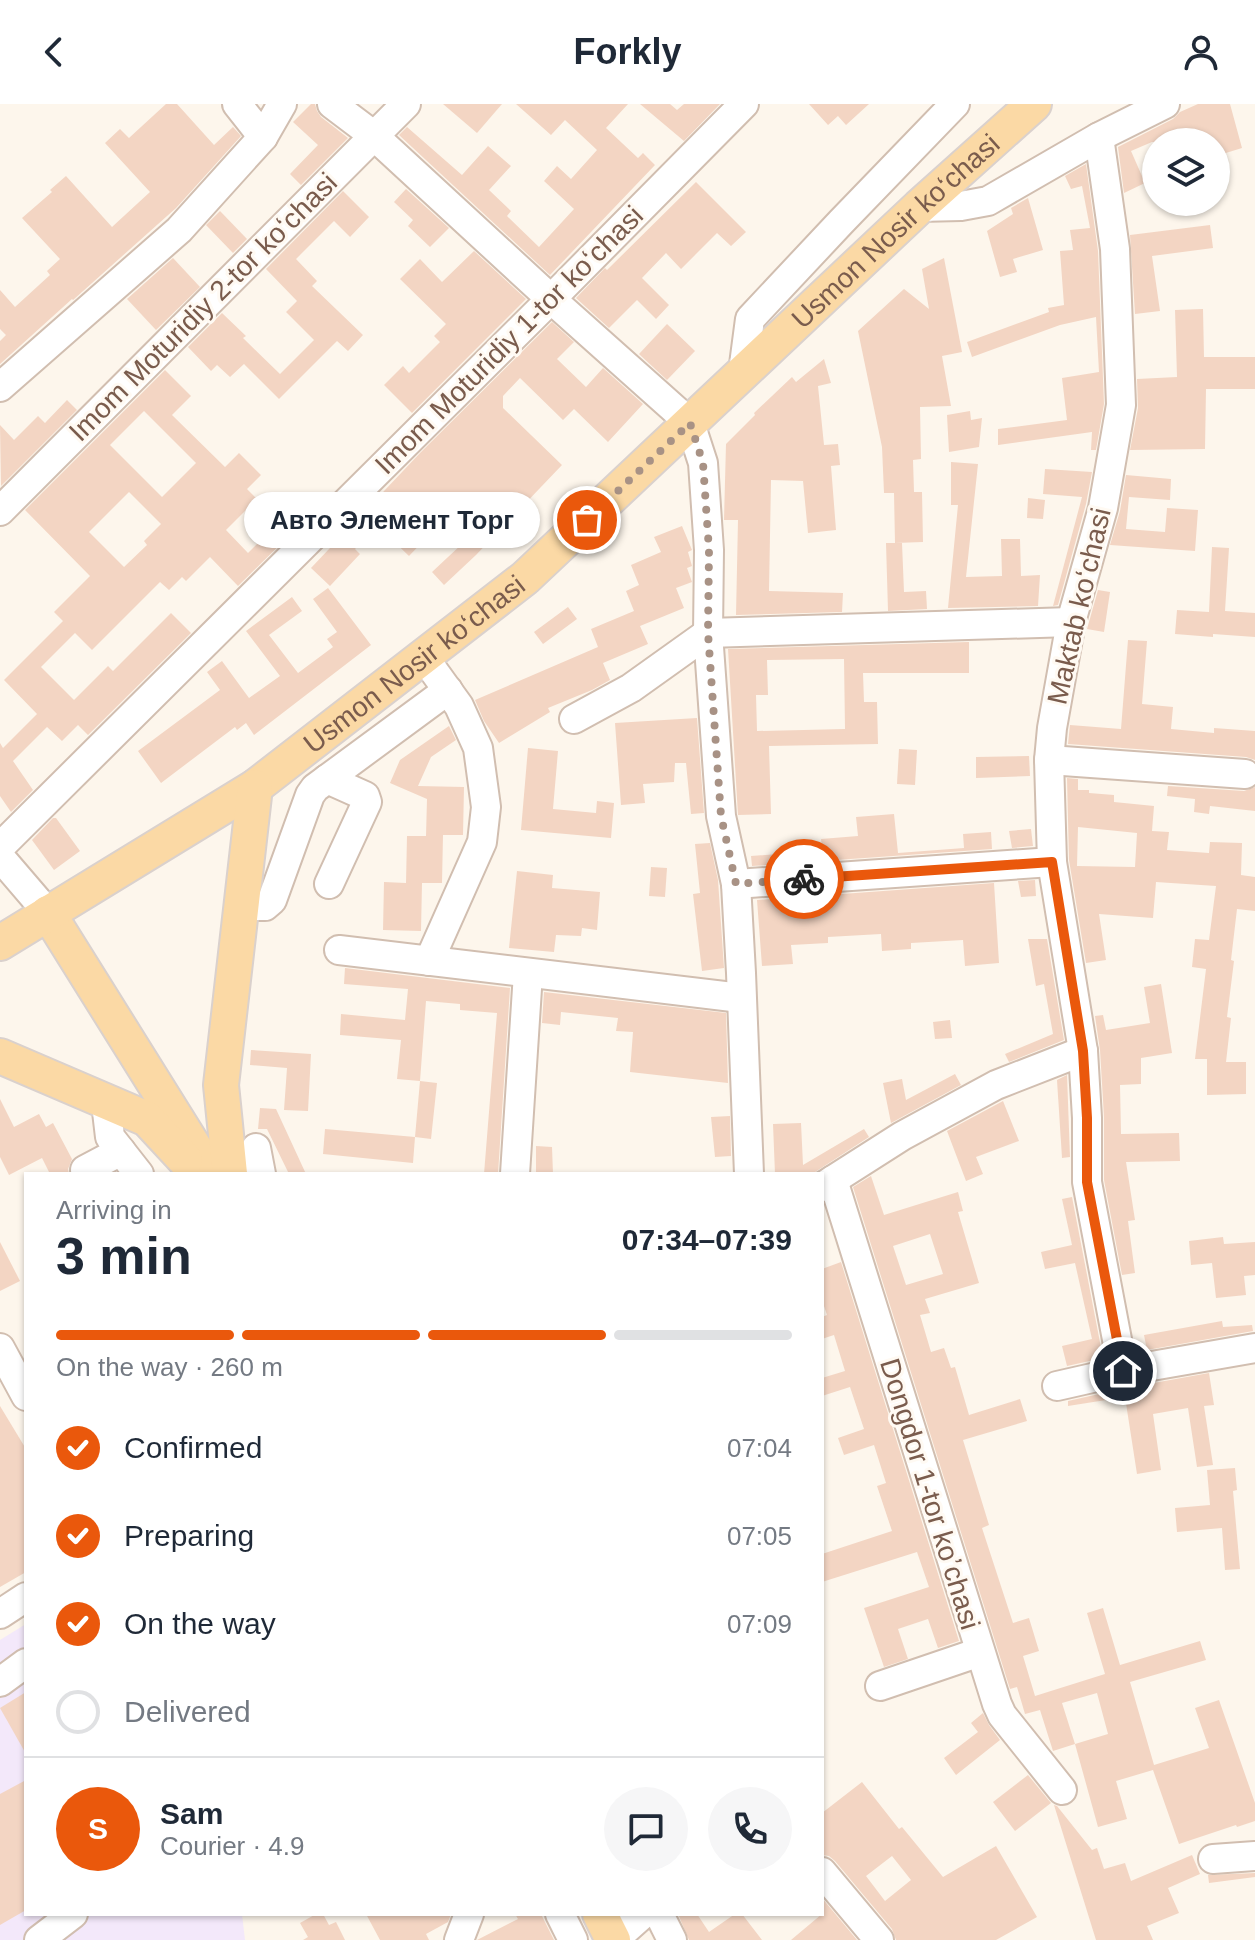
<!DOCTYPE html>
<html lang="en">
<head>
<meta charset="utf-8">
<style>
  body { margin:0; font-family:Arial,sans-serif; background:#f6f6f7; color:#1f2937; height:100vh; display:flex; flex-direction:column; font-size:30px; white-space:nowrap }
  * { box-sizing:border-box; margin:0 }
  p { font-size:26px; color:#747a83 }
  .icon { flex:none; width:44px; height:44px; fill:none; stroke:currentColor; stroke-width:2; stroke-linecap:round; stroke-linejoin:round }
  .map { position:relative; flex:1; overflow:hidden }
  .sheet { position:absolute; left:24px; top:1068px; width:800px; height:744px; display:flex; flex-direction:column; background:#fff; border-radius:0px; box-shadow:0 2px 6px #0004 }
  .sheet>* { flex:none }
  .tools { position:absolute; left:1142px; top:24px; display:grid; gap:16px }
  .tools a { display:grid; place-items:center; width:88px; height:88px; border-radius:50%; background:#fff; box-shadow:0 2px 6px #0004; font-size:40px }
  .pin { position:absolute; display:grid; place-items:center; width:68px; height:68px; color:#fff; margin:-34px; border:4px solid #fff; border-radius:50%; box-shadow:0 2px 8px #0007 }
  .courier { position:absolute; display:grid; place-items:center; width:80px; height:80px; margin:-40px; border:6px solid #ea580c; border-radius:50%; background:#fff; color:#222; box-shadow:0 2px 10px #0007 }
  .bubble { position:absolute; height:56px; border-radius:28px; background:#fff; box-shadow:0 2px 6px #0004; font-size:26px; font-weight:600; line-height:56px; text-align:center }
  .head em { font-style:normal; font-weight:600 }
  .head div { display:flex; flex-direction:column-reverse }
  .head { display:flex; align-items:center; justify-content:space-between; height:136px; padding:0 32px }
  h1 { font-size:52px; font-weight:600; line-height:60px }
  .bar { display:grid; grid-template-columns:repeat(4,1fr); gap:12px 8px; align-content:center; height:96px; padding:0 32px }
  .bar i { height:10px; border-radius:6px; background:#e0e1e3 }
  .bar .selected { background:#ea580c }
  .bar p { grid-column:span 4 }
  .line { display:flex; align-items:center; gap:20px; padding:0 32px; border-top:2px solid #e0e1e3 }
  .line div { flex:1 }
  .round { display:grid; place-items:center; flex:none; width:84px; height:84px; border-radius:42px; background:#f6f6f7 }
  ol { padding:0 32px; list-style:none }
  li { display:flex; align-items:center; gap:24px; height:88px }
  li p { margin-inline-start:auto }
  li .icon { padding:8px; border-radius:50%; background:#ea580c; color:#fff; stroke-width:4 }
  li:last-child { color:#747a83 }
  li i { width:44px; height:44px; border:4px solid #e0e1e3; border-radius:50% }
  header { display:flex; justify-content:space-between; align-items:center; height:104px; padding:0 32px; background:#fff; font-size:36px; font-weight:600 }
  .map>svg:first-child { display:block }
</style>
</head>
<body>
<header><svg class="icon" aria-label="back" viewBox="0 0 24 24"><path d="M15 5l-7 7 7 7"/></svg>Forkly<svg class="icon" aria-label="person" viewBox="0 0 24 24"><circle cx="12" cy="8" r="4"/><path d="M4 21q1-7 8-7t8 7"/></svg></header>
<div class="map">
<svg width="1255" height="1836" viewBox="0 0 1255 1836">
  <rect width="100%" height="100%" fill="#fdf6ec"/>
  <path fill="#f3e8fa" d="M26 1520V1810H242L245 1836H0V1536Z"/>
  <g fill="#f3d5c3" fill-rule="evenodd">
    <path d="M166 0H177L214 41 233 23 241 32 176 104 73 196 72 195 0 260V237L6 231 0 225V186L15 203 50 171 47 167 60 155 22 114 52 88 50 86 66 72 112 123 150 88 105 39 120 25 129 34Z"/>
    <path d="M311 0H315L317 7 321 13 348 34 301 81 290 70 318 41 293 18Z"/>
    <path d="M443 0H502L477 29Z"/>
    <path d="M516 0H628L606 24 638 54 643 49 655 61 550 171 399 31 407 23 462 71 488 42 511 62 489 86 511 107 507 112 539 143 574 105 544 77 557 62 571 75 597 46 565 16 551 31Z"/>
    <path d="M640 0H670L677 6 684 0H720L684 37Z"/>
    <path d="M809 0H869L846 21 838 12 828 21Z"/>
    <path d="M1198 0H1230L1242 44 1216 52V38H1203L1201 32 1188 38H1152L1131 47 1145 79 1124 89 1118 43 1173 15 1180 8Z"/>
    <path d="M1086 60 1098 147 1104 300 1096 346H1091L1092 328 998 341V325L1067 316 1062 274 1099 268 1096 213 1060 221 972 253 967 238 1049 208 1048 204 1064 201 1060 147 1073 146 1070 126 1090 124 1082 82 1071 85 1065 72Z"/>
    <path d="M696 78 746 128 731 142 717 129 681 165 666 149 642 174 669 201 656 215 637 196 609 224 576 194 605 164 607 166Z"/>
    <path d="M406 85 449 124 430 143 408 122 413 116 394 98Z"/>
    <path d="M343 87 369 113 350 133 334 117 296 155 317 177 312 182 363 231 348 247 337 237 279 295 244 260 230 273 217 261 211 267 188 243 222 209 246 232 243 234 280 270 314 236 286 208 297 197 266 165Z"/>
    <path d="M1028 94 1043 146 1013 155 1017 168 1000 173 987 127 1013 110 1011 104Z"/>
    <path d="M220 107 247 135 233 149 206 121Z"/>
    <path d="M1210 121 1213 144 1152 152 1160 207 1135 210 1130 131Z"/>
    <path d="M474 147 526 195 412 309 384 281 403 262 409 269 440 238 434 232 446 220 400 175 420 155 442 178Z"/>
    <path d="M173 154 200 183 156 226 127 195Z"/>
    <path d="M944 154 962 248 942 252 951 302 920 303 921 355 913 356 914 388H922L923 438 895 439 894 389H884L882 343 858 227 904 185 929 205 922 165Z"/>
    <path d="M1203 205 1204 253H1255V285H1206L1205 345 1130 346 1138 304 1137 275 1177 273 1175 206Z"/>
    <path d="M552 218 574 238 557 255 586 283 603 264 643 300 608 338 574 305 563 316 520 274 503 292V304L562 361 476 451 444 481 432 468 478 425 456 403 409 452 378 422 355 445 360 450 330 482 311 464 421 348Z"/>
    <path d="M667 220 695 247 667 276 639 250Z"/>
    <path d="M824 255 831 279 818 282 824 341 838 340 840 361 831 362 836 426 808 429 803 377 771 376 769 487 843 489 842 508 736 511 738 416H724L726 340 755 311 754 309 792 273 796 278Z"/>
    <path d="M165 266 191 292 172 311 225 363 239 349 261 371 247 385 257 395 226 426 248 449 281 416 293 428 238 482 210 453 186 477 182 473 169 486 160 478 92 546 75 529 41 563 74 596 108 562 113 567 171 509 191 529 88 631 78 621 62 637 47 623 13 657 33 686 11 708 0 692V639L3 644 37 610 4 576 63 517 54 508 90 472 25 406ZM144 307 196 359 162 393 110 341ZM129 388 161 420 144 437 147 441 124 463 89 428Z"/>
    <path d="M67 296 77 306 1 382 0 321 14 336 38 312 45 319Z"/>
    <path d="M970 307 971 316 982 314 979 343 949 348 947 311Z"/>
    <path d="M951 358 978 360 966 473 1002 472 1001 435H1020L1021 472 1040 471 1038 502 948 504 958 401H951Z"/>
    <path d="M1045 365 1092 368 1086 400 1058 501 1053 502 1082 393 1043 390Z"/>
    <path d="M1126 371 1171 375 1170 396 1129 393 1126 425 1165 428 1167 404 1198 406 1195 447 1110 441 1120 407Z"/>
    <path d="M1028 394 1045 396 1043 415 1027 414Z"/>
    <path d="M682 422 692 446 688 448 692 462 687 464 692 478 676 484 684 504 640 522 648 540 603 559 610 576 592 586 548 604 550 608 499 639 484 617 475 596 598 543 591 525 634 507 626 487 639 481 631 461 661 448 654 433Z"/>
    <path d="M886 439H902L904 488 926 487 927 505 888 507Z"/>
    <path d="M1212 443 1229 444 1225 507 1255 509V533L1213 530V533L1175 530 1177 506 1209 508Z"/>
    <path d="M328 484 371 541 254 631 246 619 237 626 235 623 161 679 138 647 220 586 207 568 222 557 249 594 280 572 246 527 292 493 302 507 269 531 298 569 333 543 327 535 337 528 313 495Z"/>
    <path d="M1098 486 1110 488 1104 528 1087 525Z"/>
    <path d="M568 503 577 515 543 540 534 528Z"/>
    <path d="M1128 536 1147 537 1142 600 1173 603 1171 625 1214 629V624L1255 627V656L1246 653 1068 640 1070 621 1121 625Z"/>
    <path d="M969 538V569H863L864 598H877L878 640 769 642 771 710 738 711 728 545ZM844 555 845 625 757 627 756 591H768L767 556Z"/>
    <path d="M697 614 704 709 691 710 686 659H675L674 678 643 680 645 699 621 701 615 619Z"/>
    <path d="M449 622 456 636 431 653 418 682 464 683 463 731H443L442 779H422L421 827 383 826 384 778 406 779 407 732H426L427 695 390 679 400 656Z"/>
    <path d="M528 644 558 647 553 705 596 709 597 697 614 699 611 734 521 726Z"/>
    <path d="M899 645 917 646 915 681 897 680Z"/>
    <path d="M1029 652 1030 672 976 674V653Z"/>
    <path d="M1067 674 1078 675V686H1089V689L1114 691V698L1154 702 1152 727 1169 728 1167 746 1209 749 1210 738 1242 739 1241 771 1255 773V807L1237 805 1231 856 1234 857 1227 913 1231 914 1226 958H1246V990L1207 991V955H1195L1206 865 1192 863 1195 835 1209 836 1216 782 1156 778 1153 814 1099 810 1106 856 1086 859 1069 756ZM1078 723 1137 729 1135 763 1077 762Z"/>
    <path d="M1168 682 1244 687 1255 683V707L1210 702 1209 710 1194 708 1195 695 1167 692Z"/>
    <path d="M894 710 898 749 964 744 963 730 991 728 992 745 752 762 751 752 805 748V746L822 744 821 735 858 732 856 713Z"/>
    <path d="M53 714H56L80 747 54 766 32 736Z"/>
    <path d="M1031 725 1033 742 1012 744 1009 727Z"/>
    <path d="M710 739 718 776 724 864 702 867 693 790 700 789 695 740Z"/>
    <path d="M651 763 667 764 665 793 649 792Z"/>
    <path d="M517 767 553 771 552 784 600 788 597 826 582 824 581 832 556 831 554 848 509 844Z"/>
    <path d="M1035 776 1036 792 1021 793 1018 777Z"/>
    <path d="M994 779 999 859 965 862 963 836 911 839V845L882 847 881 830 828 833V839L791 841 793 860 762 862 757 796Z"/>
    <path d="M1028 835H1047L1064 936 1009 958 1005 950 1053 930 1044 880 1036 882Z"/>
    <path d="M345 864 510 884 498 1070H484L497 909 460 906V900L426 897 420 977 437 979 431 1035 415 1033 420 977 397 975 401 936 340 931 341 910 405 916 408 885 344 880Z"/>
    <path d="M1161 880 1172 949 1141 954V980L1120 981 1121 1030 1179 1029 1180 1057 1126 1058 1135 1116 1128 1117 1135 1169 1122 1171 1104 1076V1013L1100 946 1095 912 1103 911 1106 926 1150 919 1144 883Z"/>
    <path d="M544 888 726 909 728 979 630 968 633 928 616 927 618 914 561 908 560 921 542 919Z"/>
    <path d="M950 916 952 934 935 935 933 918Z"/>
    <path d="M251 946 311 950 308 1007 284 1006 287 964 250 961Z"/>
    <path d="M955 970 961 981 891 1019 883 979 902 975 906 996Z"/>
    <path d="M1067 971 1070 1053 1062 1054 1057 976Z"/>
    <path d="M0 995 14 1023 39 1010 46 1023 53 1019 72 1055 68 1065 69 1070H50L42 1054 9 1071 0 1053Z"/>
    <path d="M1003 997 1019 1037 976 1053 983 1070 966 1077 947 1027Z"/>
    <path d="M260 1004 276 1005 306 1070H289L267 1025H258Z"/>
    <path d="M730 1012 731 1052 715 1053 711 1013Z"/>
    <path d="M801 1019 803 1061 864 1025 869 1033 812 1070H775L773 1020Z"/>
    <path d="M325 1025 415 1033 413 1059 323 1050Z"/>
    <path d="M536 1042 552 1043 553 1070H536Z"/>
    <path d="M871 1072 884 1111 958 1088 963 1107 958 1108 979 1179 925 1195 930 1209 920 1211 931 1248 944 1244 951 1264 955 1263 969 1311 1020 1295 1027 1317 963 1336 989 1421 982 1424 1013 1519 1029 1514 1039 1547 1023 1552 1035 1592 1105 1570 1087 1509 1103 1504 1120 1561 1200 1537 1206 1556 1130 1578 1154 1661 1209 1644 1195 1604 1219 1596 1255 1699V1717L1237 1723 1236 1721 1179 1740 1153 1666 1116 1677 1127 1715 1098 1723 1075 1640 1053 1647 1040 1606 1025 1610 1017 1583 1010 1585 853 1083ZM930 1130 943 1170 906 1181 893 1142ZM1097 1589 1108 1630 1075 1640 1062 1599Z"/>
    <path d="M1072 1093 1103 1254 1067 1262 1062 1242 1092 1235 1075 1159 1045 1165 1041 1148 1072 1141 1062 1095Z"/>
    <path d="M1223 1133 1224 1140 1255 1138V1171L1244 1172 1246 1191 1216 1194 1212 1159 1191 1161 1189 1137Z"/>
    <path d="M0 1138 20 1177 0 1187Z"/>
    <path d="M841 1158 959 1537 938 1544 928 1515 898 1525 908 1555 884 1563 864 1504 929 1483 917 1448 822 1478V1450L892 1427 877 1382 886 1379 874 1341 844 1351 838 1334 864 1325 850 1283 822 1292V1274L845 1267 834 1231 822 1235V1213L827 1211 822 1196V1165Z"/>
    <path d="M1222 1217 1223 1223 1252 1221 1253 1227 1147 1246 1144 1231Z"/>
    <path d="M1209 1269 1214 1301 1204 1302 1213 1361 1197 1363 1188 1304 1153 1310 1161 1366 1137 1370 1125 1293 1068 1302V1297L1126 1284Z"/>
    <path d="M0 1302 26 1345V1468L0 1483Z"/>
    <path d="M1235 1364 1237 1386 1233 1387 1240 1465 1225 1466 1222 1424 1177 1428 1175 1404 1210 1401 1207 1366Z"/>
    <path d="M26 1588V1650L0 1604Z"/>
    <path d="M983 1609 989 1621 1000 1636 956 1671 944 1654 978 1628 971 1619Z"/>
    <path d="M1028 1671 1051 1699 1015 1727 993 1698Z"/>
    <path d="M26 1676V1806L0 1821V1690Z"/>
    <path d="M862 1678 899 1725 902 1723 943 1773 996 1742 1037 1813 996 1836H896L892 1825 835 1757 829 1752 822 1751V1709ZM892 1752 911 1776 885 1797 866 1772Z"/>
    <path d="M1054 1701 1057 1702 1092 1746 1097 1744 1104 1765 1125 1759 1131 1777 1192 1751 1200 1770 1168 1784 1179 1809 1147 1822 1153 1836H1096Z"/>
    <path d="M1255 1769V1773L1209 1779 1208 1771Z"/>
    <path d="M822 1794 857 1836H791L822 1810Z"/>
    <path d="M316 1810H323L329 1821 336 1818 345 1836H303L308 1833 300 1819Z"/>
    <path d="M366 1810H451L448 1818 426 1830 429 1836H380Z"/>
    <path d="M515 1810H541L554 1836H477L518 1815Z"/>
    <path d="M678 1810H697L709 1828 735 1810H742L762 1836H689Z"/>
  </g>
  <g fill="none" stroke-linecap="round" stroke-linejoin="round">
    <g stroke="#d1beb0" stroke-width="32">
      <g id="minor">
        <path d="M237 0 263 33"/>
        <path d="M332 0 373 31 551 195 690 319 703 359 709 446 708 529 721 712 736 780 741 869 749 1070"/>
        <path d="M1099 33 1115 145 1121 301 1103 404 1071 518 1052 624 1049 656 1052 758 1083 947 1087 1014V1078L1123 1267 1255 1244"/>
        <path d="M919 103 961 102 988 97 1099 33 1165 0"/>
        <path d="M743 268 750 215 841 118 955 0"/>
        <path d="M0 283 179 126 263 33 282 0"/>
        <path d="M0 407 406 0"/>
        <path d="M423 552 459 602 478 644 486 703 482 738 429 857"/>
        <path d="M574 615 631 584 708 529 1071 518"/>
        <path d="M1049 656 1245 670"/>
        <path d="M327 675 365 692 367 698 329 780"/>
        <path d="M0 743 551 195 744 0"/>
        <path d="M0 753 48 809"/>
        <path d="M736 780 1052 758"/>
        <path d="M241 802H265L272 796 310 691 315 684 448 586"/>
        <path d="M339 846 741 894"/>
        <path d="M106 999 110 1033 139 1070"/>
        <path d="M256 1044 261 1070"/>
        <path d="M85 1066 121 1047"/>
        <path d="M515 1070 528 869"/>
        <path d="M833 1076 997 1600 1002 1611 1062 1686"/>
        <path d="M822 1083 902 1032 996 981 1083 947"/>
        <path d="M0 1244 26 1292"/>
        <path d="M1057 1282 1123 1267"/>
        <path d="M0 1510 26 1493"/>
        <path d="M0 1578 26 1559"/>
        <path d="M880 1582 980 1548"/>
        <path d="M1213 1755 1255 1752"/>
        <path d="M822 1768 879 1836"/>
        <path d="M560 1810 573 1836"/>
        <path d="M659 1810 672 1836"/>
        <path d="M39 1836 73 1810"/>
        <path d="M459 1836 469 1810"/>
        <path d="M614 1836 643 1810"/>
      </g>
    </g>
    <g stroke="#dad1cd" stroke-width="38">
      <g id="major">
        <path d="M48 809 211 1070"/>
        <path id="s1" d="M0 839 255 683 525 474 919 103 1034 0"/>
        <path d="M0 952 147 1015 185 1056"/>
        <path d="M230 1070 221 981 255 683"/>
        <path d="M600 1810 613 1836"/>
      </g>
    </g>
    <use href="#minor" stroke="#fff" stroke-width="28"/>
    <use href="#major" stroke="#fbd9a5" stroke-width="34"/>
  </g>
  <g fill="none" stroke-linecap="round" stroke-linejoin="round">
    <path stroke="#a89285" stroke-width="8" stroke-dasharray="0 14.4" d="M587 416 690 319 703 359 709 446 708 529 721 712 736 780 804 775"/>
    <path stroke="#ea580c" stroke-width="10" d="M804 775 1052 758 1083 947 1087 1014V1078L1123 1267"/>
  </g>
  <g text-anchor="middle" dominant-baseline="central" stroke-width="6" stroke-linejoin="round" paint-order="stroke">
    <g font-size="28" fill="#7a5c4d" stroke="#fffaf3">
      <text stroke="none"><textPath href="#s1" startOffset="1148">Usmon Nosir ko‘chasi</textPath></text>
      <text transform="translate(203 203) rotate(-45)">Imom Moturidiy 2-tor koʻchasi</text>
      <text transform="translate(509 236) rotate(-45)">Imom Moturidiy 1-tor koʻchasi</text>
      <text transform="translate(1079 502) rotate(-77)">Maktab koʻchasi</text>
      <text stroke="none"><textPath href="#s1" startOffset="500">Usmon Nosir ko‘chasi</textPath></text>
      <text transform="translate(930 1390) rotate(73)">Dongdor 1-tor koʼchasi</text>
    </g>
  </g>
</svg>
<div class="tools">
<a><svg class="icon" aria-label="layers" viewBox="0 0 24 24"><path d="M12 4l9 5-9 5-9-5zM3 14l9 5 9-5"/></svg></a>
</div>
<div class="pin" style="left:587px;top:416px;background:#ea580c"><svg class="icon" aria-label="bag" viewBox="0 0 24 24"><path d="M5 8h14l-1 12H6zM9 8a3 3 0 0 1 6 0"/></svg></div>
<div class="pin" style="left:1123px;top:1267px;background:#1f2937"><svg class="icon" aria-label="home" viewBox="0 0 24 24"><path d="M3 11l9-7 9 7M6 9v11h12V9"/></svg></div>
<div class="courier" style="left:804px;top:775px"><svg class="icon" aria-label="bike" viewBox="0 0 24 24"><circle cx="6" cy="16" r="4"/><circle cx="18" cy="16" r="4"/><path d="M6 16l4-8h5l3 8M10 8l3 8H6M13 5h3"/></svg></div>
<div class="bubble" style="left:244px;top:388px;width:296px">Авто Элемент Торг</div>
<section class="sheet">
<div class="head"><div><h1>3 min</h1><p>Arriving in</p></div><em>07:34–07:39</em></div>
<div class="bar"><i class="selected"></i><i class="selected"></i><i class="selected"></i><i></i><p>On the way · 260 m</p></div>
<ol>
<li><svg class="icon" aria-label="check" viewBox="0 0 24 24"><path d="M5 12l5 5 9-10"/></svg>Confirmed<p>07:04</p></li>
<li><svg class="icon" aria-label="check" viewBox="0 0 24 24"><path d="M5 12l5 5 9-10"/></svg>Preparing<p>07:05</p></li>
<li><svg class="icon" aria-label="check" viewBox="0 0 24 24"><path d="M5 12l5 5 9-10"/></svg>On the way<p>07:09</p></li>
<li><i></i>Delivered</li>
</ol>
<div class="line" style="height:144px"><b class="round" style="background:#ea580c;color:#fff">S</b><div><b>Sam</b><p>Courier · 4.9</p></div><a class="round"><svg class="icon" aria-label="chat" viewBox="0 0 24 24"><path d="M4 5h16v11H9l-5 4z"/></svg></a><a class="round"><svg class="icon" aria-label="phone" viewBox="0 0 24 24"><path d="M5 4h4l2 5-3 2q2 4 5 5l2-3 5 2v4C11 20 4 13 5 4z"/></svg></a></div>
</section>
</div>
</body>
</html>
